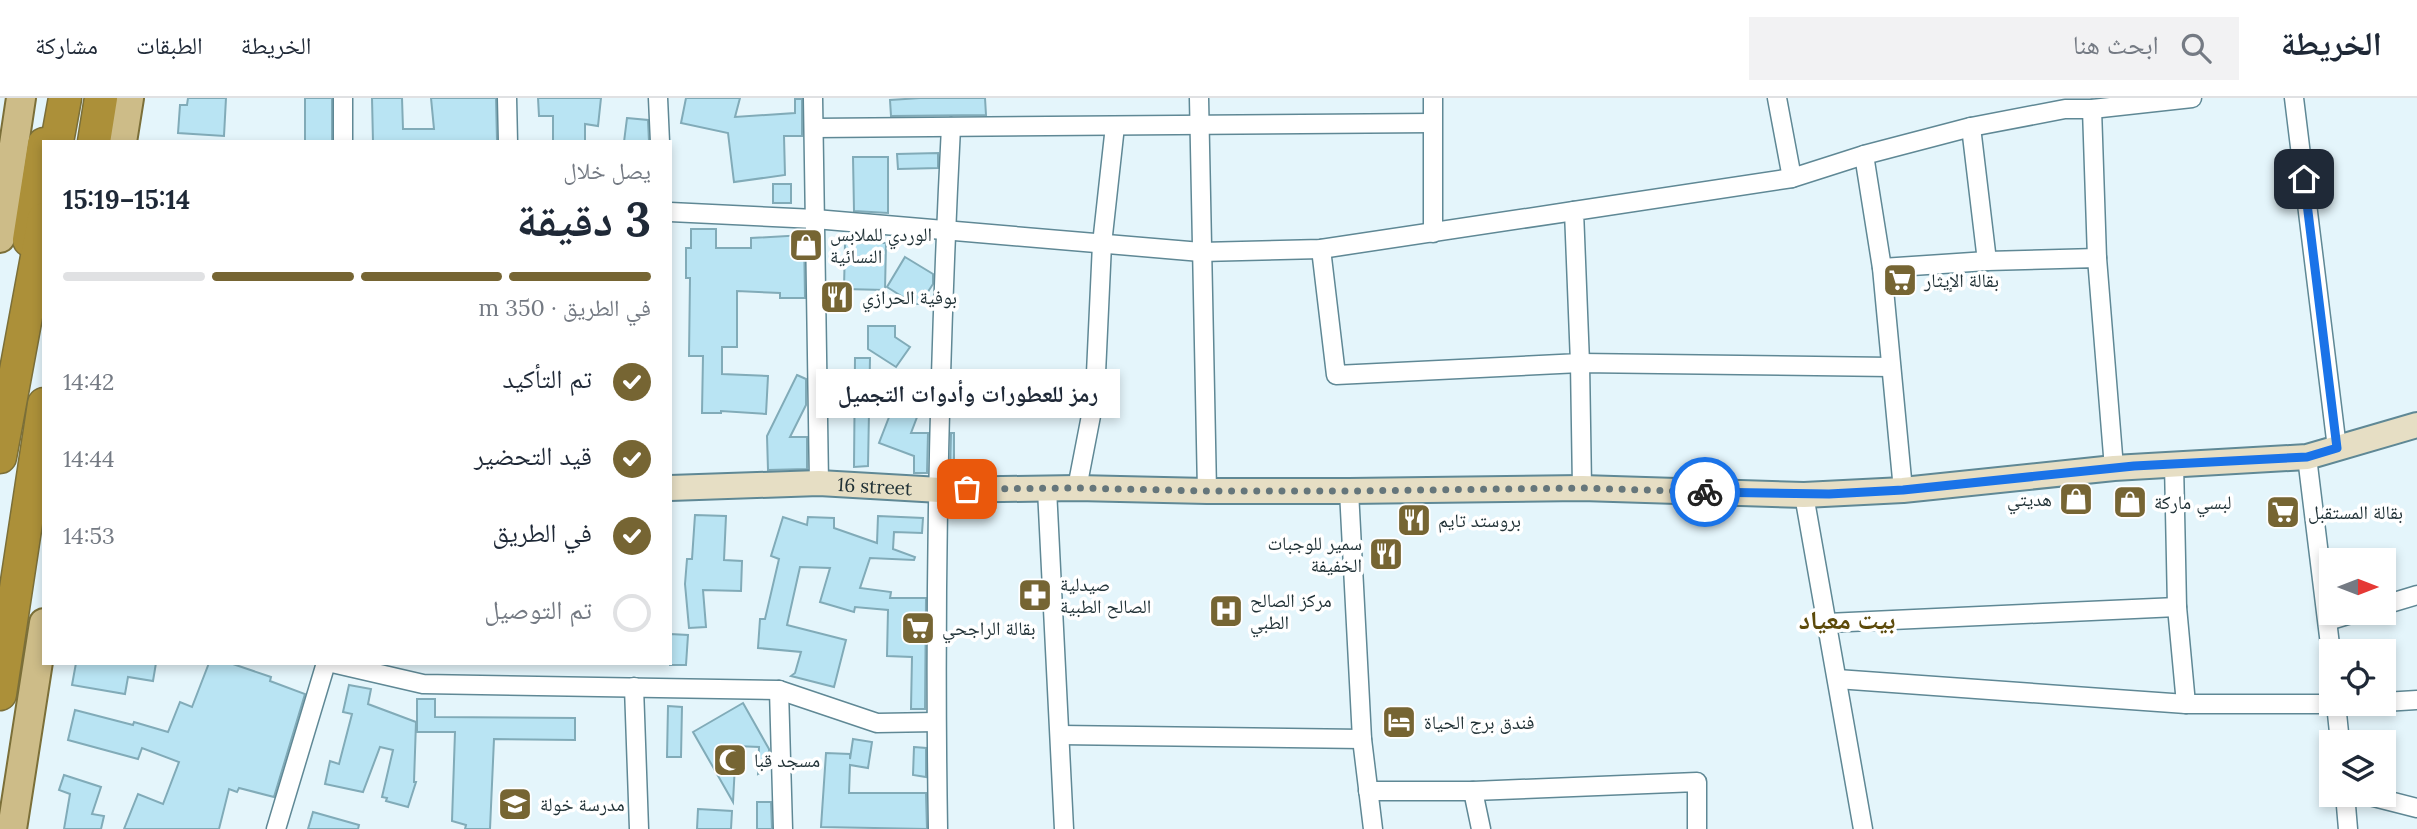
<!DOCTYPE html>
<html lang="ar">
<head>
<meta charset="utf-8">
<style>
  body { margin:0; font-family:Lora,"Noto Naskh Arabic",serif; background:#f2f2f3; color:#1f2937; direction:rtl; height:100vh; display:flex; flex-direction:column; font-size:26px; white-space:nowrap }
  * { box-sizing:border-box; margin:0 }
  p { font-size:23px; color:#747a83 }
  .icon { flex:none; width:38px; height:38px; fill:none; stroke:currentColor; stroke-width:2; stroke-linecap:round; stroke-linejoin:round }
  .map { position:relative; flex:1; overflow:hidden; direction:ltr }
  .drawer { position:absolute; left:42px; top:42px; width:630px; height:525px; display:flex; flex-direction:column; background:#fff; border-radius:0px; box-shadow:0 4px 10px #0003; direction:rtl }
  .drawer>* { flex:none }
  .needle { width:46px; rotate:90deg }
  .tools { position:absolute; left:2319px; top:450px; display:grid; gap:14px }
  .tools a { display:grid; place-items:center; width:77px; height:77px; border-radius:0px; background:#fff; box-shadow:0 4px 10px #0003; font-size:35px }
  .pin { position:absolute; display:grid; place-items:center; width:60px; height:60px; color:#fff; margin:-30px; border-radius:14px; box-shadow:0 4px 10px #0006 }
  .courier { position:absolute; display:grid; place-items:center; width:70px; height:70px; margin:-35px; border:5px solid #1a73e8; border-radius:50%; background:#fff; color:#222; box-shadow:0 2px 9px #0007 }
  .bubble { position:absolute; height:49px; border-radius:0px; background:#fff; box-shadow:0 4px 10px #0003; font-size:23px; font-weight:800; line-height:49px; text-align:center; direction:rtl }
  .head em { font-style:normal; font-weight:800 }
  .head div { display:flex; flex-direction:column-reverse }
  .head { display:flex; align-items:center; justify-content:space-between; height:119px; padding:0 21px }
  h1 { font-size:46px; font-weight:800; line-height:52px }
  .bar { display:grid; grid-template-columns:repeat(4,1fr); gap:10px 7px; align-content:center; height:84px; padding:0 21px }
  .bar i { height:9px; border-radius:5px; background:#e0e1e3 }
  .bar .active { background:#766533 }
  .bar p { grid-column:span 4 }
  ol { padding:0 21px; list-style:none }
  li { display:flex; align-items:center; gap:21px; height:77px }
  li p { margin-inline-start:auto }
  li .icon { padding:7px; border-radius:50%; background:#766533; color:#fff; stroke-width:4 }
  li:last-child { color:#747a83 }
  li i { width:38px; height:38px; border:4px solid #e0e1e3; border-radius:50% }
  header { display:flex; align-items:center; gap:42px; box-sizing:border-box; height:98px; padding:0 35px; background:#fff; border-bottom:2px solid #e0e1e3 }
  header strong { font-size:33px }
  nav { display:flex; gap:38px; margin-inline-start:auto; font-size:24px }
  .search { width:490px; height:63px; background:#f2f2f3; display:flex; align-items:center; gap:18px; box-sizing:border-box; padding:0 24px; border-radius:0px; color:#747a83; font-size:26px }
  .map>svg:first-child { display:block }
</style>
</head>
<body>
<header>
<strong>الخريطة</strong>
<div class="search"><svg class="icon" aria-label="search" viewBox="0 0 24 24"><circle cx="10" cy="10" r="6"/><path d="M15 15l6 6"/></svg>ابحث هنا</div>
<nav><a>الخريطة</a><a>الطبقات</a><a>مشاركة</a></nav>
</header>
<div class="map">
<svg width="2417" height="731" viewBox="0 0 2417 731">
  <rect width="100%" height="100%" fill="#e4f5fb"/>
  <g fill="#b9e4f3" stroke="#81abb8" stroke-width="2">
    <path d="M188 0H226L224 38 178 35 180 7H187Z"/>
    <rect x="305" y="0" width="27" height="44"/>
    <path d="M372 0H402L403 31H434L431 0H496L497 43 373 44Z"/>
    <path d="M538 0H601L598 28 585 26V44H553V18H539Z"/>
    <path d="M686 0H740L735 19 795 15V1H802V38H784L785 77 734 84 728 35 681 25Z"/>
    <path d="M920 0H985L986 17 891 18 890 2Z"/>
    <path d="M627 20 648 22 649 44H624Z"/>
    <path d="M938 55V70L898 71 897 56Z"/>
    <path d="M853 59H888V115L854 113Z"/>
    <rect x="773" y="86" width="18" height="19"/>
    <path d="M691 131H716V150H751V140L804 137 805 200H780V195L737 193V249H722V276L768 278 766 316 721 313V315H702L703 258H689L690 180H686V150H691Z"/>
    <path d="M845 145H886L885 192 844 191Z"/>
    <path d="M905 159 933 176V186L920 206H914L887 189Z"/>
    <path d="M868 228H895V239L910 249 896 269 868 251Z"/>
    <path d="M855 260H870L868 368 854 369Z"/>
    <path d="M797 277 806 281V307L790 339H807V371L768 372 767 338Z"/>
    <path d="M898 296 922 306 911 335H928L927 375H914V358L879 345Z"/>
    <path d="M951 335H954V375H950Z"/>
    <path d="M695 417 726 418 724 462 742 463 741 493 703 492 706 529 689 530 685 486 687 461H692Z"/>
    <path d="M878 418 923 420 922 435 894 434 893 451 915 459 914 462 870 460 860 490 891 494 890 500H926L925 611H911L912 559 887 558 888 512 855 509 854 514 820 504 830 470 800 469 787 527 846 542 834 589 791 578 795 575 801 554 758 550 760 521H765L779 461 771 458 783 419 807 427 808 419 834 420V430L877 445Z"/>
    <path d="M670 536 688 537 686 567H670Z"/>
    <path d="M76 565H156L153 583 128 579 125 596 72 587Z"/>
    <path d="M209 565H230L271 579 270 583 305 596 274 699 239 690 237 694 229 691 219 731H124L138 696 163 706 179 664 142 650 138 661 68 642 75 612 133 627 134 624 168 634 180 604 192 609Z"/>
    <path d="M349 587 371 591 368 606 416 624 414 684H416L408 709 386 703 387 700 382 699 393 652 380 649 363 694 325 686 330 663 339 666 352 616 343 614Z"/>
    <path d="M417 601H435V619L575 620V642L494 641 490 731H465L466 727 452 723 455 634H417Z"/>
    <path d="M743 605 769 651 770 669 758 676 759 649 736 648 733 704 693 634Z"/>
    <path d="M668 608 682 609 681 659H667Z"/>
    <path d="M853 641 872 644 868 670 850 667 849 695H926L927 731 821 729 826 655 850 656V661Z"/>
    <path d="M914 649 926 650V679L913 677Z"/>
    <path d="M64 677 101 689 92 716 104 718 101 731H64L70 696 59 692Z"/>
    <path d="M757 704H771L772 731H757Z"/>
    <path d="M698 711 732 713 731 731H697Z"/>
    <path d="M313 714 359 727 358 731H308Z"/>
  </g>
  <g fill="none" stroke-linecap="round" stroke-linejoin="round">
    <g stroke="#5f8895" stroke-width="21">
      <g id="street">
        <path d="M507 0 508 44"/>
        <path d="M658 0 660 44"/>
        <path d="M813 0 819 385"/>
        <path d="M1199 0 1207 393"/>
        <path d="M1777 0 1792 80"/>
        <path d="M2294 0 2337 350"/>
        <path d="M2092 11 2097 160"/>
        <path d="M1971 29 1987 163"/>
        <path d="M814 30 1432 25"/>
        <path d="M343 44V0"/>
        <path d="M1864 57 1882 170 1903 392"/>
        <path d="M670 114 815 121 1201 154 1321 151 1574 113"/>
        <path d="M1433 135V0"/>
        <path d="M1321 151 1336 277 1580 265 1574 113 1792 80 1864 57 1971 29 2065 11H2092L2192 0"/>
        <path d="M1882 170 1987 163 2097 160 2114 370"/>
        <path d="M2307 359 2331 555"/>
        <path d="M2174 365 2177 509 2186 606"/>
        <path d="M1077 390 1095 297 1102 146 1115 28"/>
        <path d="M1582 390 1580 265 1891 269"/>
        <path d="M1047 391 1064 731"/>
        <path d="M1349 393 1362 641 1373 731"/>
        <path d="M1804 397 1863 731"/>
        <path d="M2384 507 2417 497"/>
        <path d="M2328 523 2358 514"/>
        <path d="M1827 525 2177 509"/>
        <path d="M332 565 423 586 779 592 877 625 936 624"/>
        <path d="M1837 581 2186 606H2353"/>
        <path d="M634 589 639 731"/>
        <path d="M779 592 783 731"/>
        <path d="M2384 604 2417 602"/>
        <path d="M2336 606 2340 644"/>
        <path d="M1060 637 1362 641"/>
        <path d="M1368 693H1473L1697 684V731"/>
        <path d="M1473 693 1481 731"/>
        <path d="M2345 696 2348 731"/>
        <path d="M2362 696 2417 710"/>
        <path d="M276 731 326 565"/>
        <path d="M938 731C934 497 939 263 951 29"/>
      </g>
    </g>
    <g stroke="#5f8895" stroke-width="28">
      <g id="secondary">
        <path id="s1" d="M670 390 819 385 940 392 1077 390 1207 393H1349L1582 390 1804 397 1903 392 2114 370 2307 359 2417 327"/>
      </g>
    </g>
    <g stroke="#7b6f38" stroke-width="32">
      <g id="primary">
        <path d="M122 44 129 0"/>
        <path d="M0 140 21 0"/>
        <path d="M12 731 44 525"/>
      </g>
    </g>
    <g stroke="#7b6f38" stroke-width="35">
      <g id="highway">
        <path d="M57 44 65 0"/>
        <path d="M94 44 101 0"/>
        <path d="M29 142 44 46"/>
        <path d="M0 359 44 121"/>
        <path d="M0 596 44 306"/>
      </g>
    </g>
    <use href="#street" stroke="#fff" stroke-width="18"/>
    <use href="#secondary" stroke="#e6dec4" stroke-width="24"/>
    <use href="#primary" stroke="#cdbc88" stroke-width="28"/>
    <use href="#highway" stroke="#ac9039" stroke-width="32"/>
  </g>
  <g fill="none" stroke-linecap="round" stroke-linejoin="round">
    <path stroke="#65767b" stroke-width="7" stroke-dasharray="0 12.6" d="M967 391 1077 390 1207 393H1349L1582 390 1705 394"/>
    <path stroke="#1a73e8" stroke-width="9" d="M1705 394 1829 396 1903 392 2134 368 2307 359 2337 350 2304 81"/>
  </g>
  <defs>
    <g id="shop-square" transform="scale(1.75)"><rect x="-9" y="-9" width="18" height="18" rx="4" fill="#766533" stroke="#fff"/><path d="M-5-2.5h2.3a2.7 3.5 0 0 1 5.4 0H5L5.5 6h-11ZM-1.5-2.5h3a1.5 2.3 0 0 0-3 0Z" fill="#fff"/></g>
    <g id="supermarket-square" transform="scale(1.75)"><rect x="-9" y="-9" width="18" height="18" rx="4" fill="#766533" stroke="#fff"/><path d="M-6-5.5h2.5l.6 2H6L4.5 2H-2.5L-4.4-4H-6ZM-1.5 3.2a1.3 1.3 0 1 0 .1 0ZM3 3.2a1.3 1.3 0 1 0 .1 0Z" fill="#fff"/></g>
    <g id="restaurant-square" transform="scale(1.75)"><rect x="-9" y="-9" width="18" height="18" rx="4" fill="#766533" stroke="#fff"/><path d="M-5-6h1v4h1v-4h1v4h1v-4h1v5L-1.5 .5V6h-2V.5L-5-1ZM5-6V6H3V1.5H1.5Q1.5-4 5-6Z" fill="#fff"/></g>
    <g id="pharmacy-square" transform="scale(1.75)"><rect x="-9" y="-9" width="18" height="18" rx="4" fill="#766533" stroke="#fff"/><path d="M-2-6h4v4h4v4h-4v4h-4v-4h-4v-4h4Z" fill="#fff"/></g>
    <g id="hospital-square" transform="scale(1.75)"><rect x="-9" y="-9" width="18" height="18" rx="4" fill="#766533" stroke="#fff"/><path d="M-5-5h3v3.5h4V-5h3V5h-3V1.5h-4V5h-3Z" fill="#fff"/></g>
    <g id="hotel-square" transform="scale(1.75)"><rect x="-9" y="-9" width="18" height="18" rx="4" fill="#766533" stroke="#fff"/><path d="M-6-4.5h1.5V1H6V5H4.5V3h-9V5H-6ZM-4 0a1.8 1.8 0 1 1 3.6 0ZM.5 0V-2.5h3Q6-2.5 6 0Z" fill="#fff"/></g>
    <g id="mosque-square" transform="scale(1.75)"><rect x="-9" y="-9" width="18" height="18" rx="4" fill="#766533" stroke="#fff"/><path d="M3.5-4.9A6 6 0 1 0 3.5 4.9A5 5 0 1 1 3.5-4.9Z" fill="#fff"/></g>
    <g id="school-square" transform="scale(1.75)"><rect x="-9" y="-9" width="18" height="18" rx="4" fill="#766533" stroke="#fff"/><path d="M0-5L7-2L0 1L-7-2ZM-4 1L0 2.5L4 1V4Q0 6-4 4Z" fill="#fff"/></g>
  </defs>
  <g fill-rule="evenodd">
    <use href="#shop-square" x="806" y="147"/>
    <use href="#supermarket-square" x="1900" y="182"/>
    <use href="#restaurant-square" x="837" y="199"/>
    <use href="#shop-square" x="2076" y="401"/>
    <use href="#shop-square" x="2130" y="404"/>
    <use href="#supermarket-square" x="2283" y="414"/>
    <use href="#restaurant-square" x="1414" y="422"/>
    <use href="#restaurant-square" x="1386" y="456"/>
    <use href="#pharmacy-square" x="1035" y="497"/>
    <use href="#hospital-square" x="1226" y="513"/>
    <use href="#supermarket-square" x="918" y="530"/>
    <use href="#hotel-square" x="1399" y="624"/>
    <use href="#mosque-square" x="730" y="662"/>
    <use href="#school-square" x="515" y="706"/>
  </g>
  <g text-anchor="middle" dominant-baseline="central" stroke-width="7" stroke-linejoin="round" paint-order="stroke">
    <g font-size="19" fill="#203136" stroke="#fff" text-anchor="start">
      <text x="830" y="136">الوردي للملابس<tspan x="830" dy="22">النسائية</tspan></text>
      <text x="1924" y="182">بقالة الإيثار</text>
      <text x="862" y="199">بوفية الحرازي</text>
      <text x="2052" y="401" text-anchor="end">هديتي</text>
      <text x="2154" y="404">لبسي ماركة</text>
      <text x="2308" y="414">بقالة المستقبل</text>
      <text x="1438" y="422">بروستد تايم</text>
      <text x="1362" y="445" text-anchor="end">سمير للوجبات<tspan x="1362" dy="22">الخفيفة</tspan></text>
      <text x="1060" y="486">صيدلية<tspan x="1060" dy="22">الصالح الطبية</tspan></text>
      <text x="1250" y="502">مركز الصالح<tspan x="1250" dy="22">الطبي</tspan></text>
      <text x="942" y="530">بقالة الراجحي</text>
      <text x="1424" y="624">فندق برج الحياة</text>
      <text x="754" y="662">مسجد قبا</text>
      <text x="540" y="706">مدرسة خولة</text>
    </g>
    <g font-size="19" fill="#203136" stroke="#fff">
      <text stroke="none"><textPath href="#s1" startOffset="205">16 street</textPath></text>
    </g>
    <g font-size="26" font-weight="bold" fill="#5c4a0a" stroke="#fff">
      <text x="1847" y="521">بيت معياد</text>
    </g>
  </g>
</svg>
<div class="tools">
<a><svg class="needle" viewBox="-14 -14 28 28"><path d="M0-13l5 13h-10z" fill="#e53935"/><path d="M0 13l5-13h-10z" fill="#747a83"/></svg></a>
<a><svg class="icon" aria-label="locate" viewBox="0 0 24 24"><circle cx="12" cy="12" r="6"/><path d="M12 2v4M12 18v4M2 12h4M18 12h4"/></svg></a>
<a><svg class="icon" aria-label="layers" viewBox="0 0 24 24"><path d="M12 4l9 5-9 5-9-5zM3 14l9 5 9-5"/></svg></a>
</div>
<div class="pin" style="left:967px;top:391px;background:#ea580c"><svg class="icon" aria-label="bag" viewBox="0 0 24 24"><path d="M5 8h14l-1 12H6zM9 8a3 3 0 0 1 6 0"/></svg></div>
<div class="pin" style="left:2304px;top:81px;background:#1f2937"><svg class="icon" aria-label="home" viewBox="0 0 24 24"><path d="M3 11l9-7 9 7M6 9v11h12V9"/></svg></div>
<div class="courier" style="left:1705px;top:394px"><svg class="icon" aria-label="bike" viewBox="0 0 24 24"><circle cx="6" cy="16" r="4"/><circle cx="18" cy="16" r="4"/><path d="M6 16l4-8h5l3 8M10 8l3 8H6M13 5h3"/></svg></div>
<div class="bubble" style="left:816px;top:271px;width:304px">رمز للعطورات وأدوات التجميل</div>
<section class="drawer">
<div class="head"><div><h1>3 دقيقة</h1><p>يصل خلال</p></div><em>15:14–15:19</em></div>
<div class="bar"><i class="active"></i><i class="active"></i><i class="active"></i><i></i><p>في الطريق · 350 m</p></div>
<ol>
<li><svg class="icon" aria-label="check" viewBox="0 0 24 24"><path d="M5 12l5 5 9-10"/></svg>تم التأكيد<p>14:42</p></li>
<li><svg class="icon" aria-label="check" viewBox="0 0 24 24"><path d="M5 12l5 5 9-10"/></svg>قيد التحضير<p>14:44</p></li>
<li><svg class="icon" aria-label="check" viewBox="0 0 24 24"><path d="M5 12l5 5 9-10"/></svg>في الطريق<p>14:53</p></li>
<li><i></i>تم التوصيل</li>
</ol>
</section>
</div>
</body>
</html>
